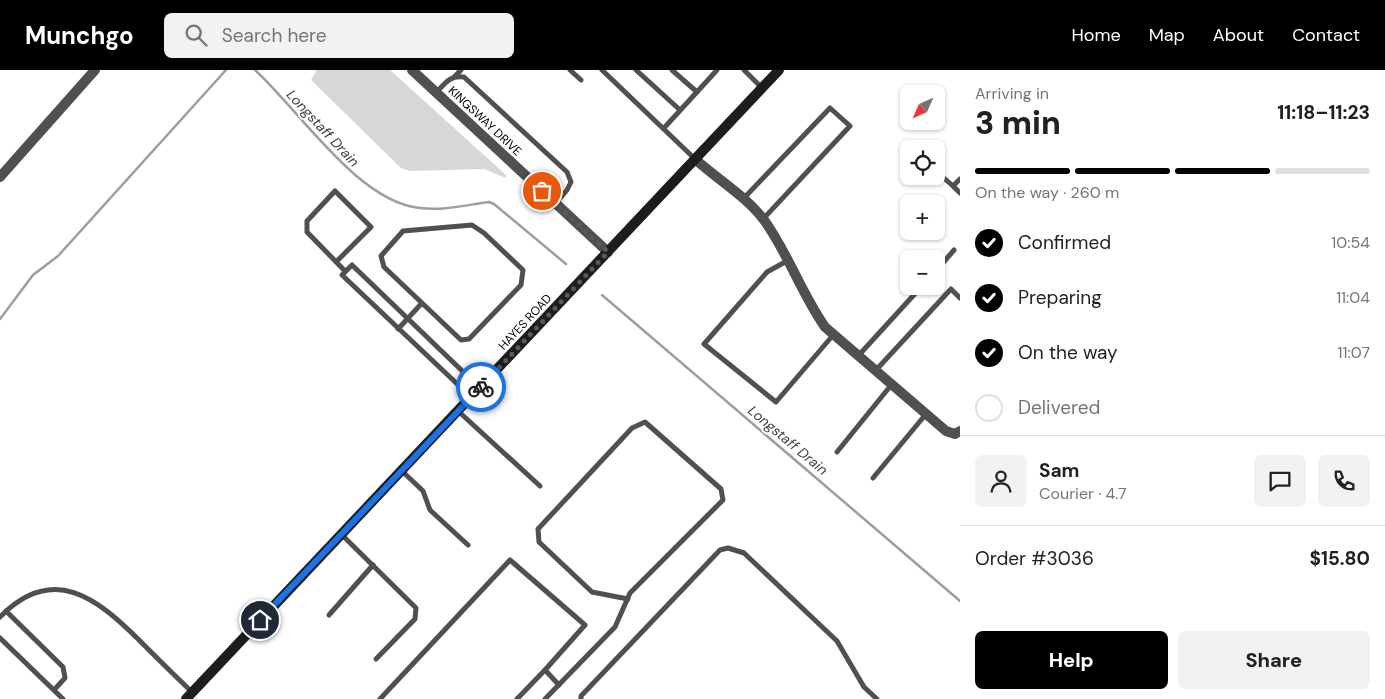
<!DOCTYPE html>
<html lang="en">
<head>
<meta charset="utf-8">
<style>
  body { margin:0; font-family:"DM Sans",sans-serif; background:#f2f2f2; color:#202124; height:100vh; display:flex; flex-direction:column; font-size:19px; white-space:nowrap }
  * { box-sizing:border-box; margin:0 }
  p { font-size:16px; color:#757577 }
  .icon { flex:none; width:28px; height:28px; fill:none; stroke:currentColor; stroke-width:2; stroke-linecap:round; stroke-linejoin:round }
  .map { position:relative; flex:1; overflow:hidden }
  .drawer { display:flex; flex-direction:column; background:#fff; width:425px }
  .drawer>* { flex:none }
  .needle { width:32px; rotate:225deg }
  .controls { position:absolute; left:900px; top:15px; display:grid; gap:10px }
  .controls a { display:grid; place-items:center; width:45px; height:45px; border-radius:8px; background:#fff; box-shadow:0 1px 4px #0004; font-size:25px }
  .pin { position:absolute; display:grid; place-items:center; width:42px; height:42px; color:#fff; margin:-21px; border:2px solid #fff; border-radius:50%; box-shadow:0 1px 5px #0007 }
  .courier { position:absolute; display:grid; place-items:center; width:50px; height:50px; margin:-25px; border:4px solid #1a73e8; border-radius:50%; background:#fff; color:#222; box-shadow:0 1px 6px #0007 }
  .head em { font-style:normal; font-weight:800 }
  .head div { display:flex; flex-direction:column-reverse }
  .head { display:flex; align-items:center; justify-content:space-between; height:85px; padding:0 15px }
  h1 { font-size:32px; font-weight:800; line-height:38px }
  .bar { display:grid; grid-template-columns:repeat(4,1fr); gap:8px 5px; align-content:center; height:60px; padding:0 15px }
  .bar i { height:6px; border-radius:4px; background:#e0e0e0 }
  .bar .current { background:#000 }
  .bar p { grid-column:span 4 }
  .line { display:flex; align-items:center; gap:12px; padding:0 15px; border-top:1px solid #e0e0e0 }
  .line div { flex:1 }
  .round { display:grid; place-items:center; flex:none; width:52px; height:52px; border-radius:8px; background:#f2f2f2 }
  ol { padding:0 15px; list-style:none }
  li { display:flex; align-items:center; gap:15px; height:55px }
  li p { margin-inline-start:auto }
  li .icon { padding:5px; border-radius:50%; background:#000; color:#fff; stroke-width:4 }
  li:last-child { color:#757577 }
  li i { width:28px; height:28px; border:2px solid #e0e0e0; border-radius:50% }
  .primary-button { display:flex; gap:10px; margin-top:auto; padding:10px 15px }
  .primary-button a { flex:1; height:58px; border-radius:8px; background:#000; color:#fff; font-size:20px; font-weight:800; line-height:58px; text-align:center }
  .primary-button a+a { background:#f2f2f2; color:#202124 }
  header { display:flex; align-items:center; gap:30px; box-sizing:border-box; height:70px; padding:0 25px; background:#000; color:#fff }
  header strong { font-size:24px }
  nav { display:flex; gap:28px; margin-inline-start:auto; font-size:18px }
  .search { width:350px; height:45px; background:#f2f2f2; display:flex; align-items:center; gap:12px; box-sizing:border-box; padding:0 18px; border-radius:8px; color:#757577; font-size:19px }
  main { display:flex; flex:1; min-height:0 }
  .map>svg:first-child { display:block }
</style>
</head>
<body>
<header>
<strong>Munchgo</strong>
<div class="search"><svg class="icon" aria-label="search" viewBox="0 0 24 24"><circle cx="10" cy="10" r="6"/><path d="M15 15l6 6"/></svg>Search here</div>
<nav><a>Home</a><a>Map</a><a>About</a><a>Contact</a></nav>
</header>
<main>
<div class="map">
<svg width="960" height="629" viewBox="0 0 960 629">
  <rect width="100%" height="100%" fill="#fff"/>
  <path fill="#d7d7d7" d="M317 0H390L506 105V108L484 99 410 101 401 98 311 10Z"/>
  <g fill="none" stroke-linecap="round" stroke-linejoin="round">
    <g stroke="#9e9e9e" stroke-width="2.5">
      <path d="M255 0C300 41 358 132 420 138 443 141 466 135 489 132L494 134 566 194"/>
      <path d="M602 225 960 531"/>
      <path d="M0 249 33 205 58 186 226 0"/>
    </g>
    <g stroke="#505050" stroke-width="5">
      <path d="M570 0 581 10"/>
      <path d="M602 0 695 89"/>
      <path d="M636 0 680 40"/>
      <path d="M672 0 697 22"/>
      <path d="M744 0 762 18"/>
      <path d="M455 6 461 0"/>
      <path d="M436 23C445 13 450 5 464 7L567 102 571 112 567 120 556 133"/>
      <path d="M664 58 717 0"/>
      <path d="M936 101 953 116"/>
      <path d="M960 109 953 116 960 123"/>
      <path d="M743 129 830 38 850 56 763 149"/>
      <path d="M787 191 767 202 704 274 776 332 834 264"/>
      <path d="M336 192 371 157 335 121 307 151V162L345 201"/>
      <path d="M936 201 954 180"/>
      <path d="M398 259 422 233 384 197 381 186 403 161 472 155 484 163 523 200 521 215 469 269 461 270 422 233"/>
      <path d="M859 285 922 216"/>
      <path d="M876 300 951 219 960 228"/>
      <path d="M471 327 342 205 352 195 480 318"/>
      <path d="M458 341 540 416"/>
      <path d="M837 382 892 314"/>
      <path d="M402 401 423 421 430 440 468 475"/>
      <path d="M873 408 926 344"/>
      <path d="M341 464 416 538 415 549 376 589"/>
      <path d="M6 541 63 597 65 608 54 620"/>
      <path d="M329 545 373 495"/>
      <path d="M0 547C53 493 97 528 140 571 157 588 174 605 192 622"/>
      <path d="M0 568 63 629"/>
      <path d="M380 629 510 490 585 555 545 600 559 615"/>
      <path d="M517 629 545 600"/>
      <path d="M545 629 615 557 630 523 723 430 721 419 645 352 632 358 538 459 539 472 592 522 628 529"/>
      <path d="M581 629V626L720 480 728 478 744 483 837 571 864 617 877 629"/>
    </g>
    <g stroke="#505050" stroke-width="10">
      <path d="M412 0 608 182"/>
      <path d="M695 89C717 109 746 126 764 150 788 183 801 223 825 257L939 355 946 361 955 364 960 361"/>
      <path d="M0 107 95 0"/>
    </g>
    <path stroke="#1d1d1d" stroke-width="10" d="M186 629 779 0"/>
  </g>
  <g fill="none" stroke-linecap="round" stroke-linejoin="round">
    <path stroke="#595959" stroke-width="5" stroke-dasharray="0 9" d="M481 317 608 182 542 121"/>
    <path stroke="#1a73e8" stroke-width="6" d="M260 550 481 317"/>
  </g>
  <g text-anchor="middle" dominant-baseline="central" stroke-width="4" stroke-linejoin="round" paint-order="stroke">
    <g font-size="12" fill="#000" stroke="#fff">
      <text transform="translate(485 51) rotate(43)">KINGSWAY DRIVE</text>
      <text transform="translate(525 252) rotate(-47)">HAYES ROAD</text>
    </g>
    <g font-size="14" font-style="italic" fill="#3f3f3f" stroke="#fff">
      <text transform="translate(323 58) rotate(47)">Longstaff Drain</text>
      <text transform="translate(788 370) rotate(40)">Longstaff Drain</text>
    </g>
  </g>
</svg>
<div class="controls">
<a><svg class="needle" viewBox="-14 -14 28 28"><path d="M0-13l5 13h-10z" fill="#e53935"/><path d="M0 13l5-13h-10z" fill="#757577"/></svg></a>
<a><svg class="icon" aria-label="locate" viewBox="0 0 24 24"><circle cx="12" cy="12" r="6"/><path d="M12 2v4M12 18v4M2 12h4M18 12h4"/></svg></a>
<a>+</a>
<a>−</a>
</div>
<div class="pin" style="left:542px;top:121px;background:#ea580c"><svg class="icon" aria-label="bag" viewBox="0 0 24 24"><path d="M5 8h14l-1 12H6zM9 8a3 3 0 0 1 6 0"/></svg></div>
<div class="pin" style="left:260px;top:550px;background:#1f2937"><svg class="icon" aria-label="home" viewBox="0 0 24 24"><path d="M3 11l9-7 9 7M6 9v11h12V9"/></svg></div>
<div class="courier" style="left:481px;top:317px"><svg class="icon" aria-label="bike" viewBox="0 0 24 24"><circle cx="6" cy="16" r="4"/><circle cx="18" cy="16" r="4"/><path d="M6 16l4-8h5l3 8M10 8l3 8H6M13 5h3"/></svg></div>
</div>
<section class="drawer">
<div class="head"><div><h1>3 min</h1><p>Arriving in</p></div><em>11:18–11:23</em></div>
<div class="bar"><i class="current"></i><i class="current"></i><i class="current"></i><i></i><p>On the way · 260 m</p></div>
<ol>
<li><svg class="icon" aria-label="check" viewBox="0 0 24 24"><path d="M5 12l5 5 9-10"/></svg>Confirmed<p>10:54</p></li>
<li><svg class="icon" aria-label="check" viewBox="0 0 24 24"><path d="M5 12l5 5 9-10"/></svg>Preparing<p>11:04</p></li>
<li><svg class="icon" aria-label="check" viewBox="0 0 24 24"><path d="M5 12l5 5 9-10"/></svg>On the way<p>11:07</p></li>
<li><i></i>Delivered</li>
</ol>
<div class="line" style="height:90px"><a class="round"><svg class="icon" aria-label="person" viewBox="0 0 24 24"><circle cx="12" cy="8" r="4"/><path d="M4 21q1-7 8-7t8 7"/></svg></a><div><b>Sam</b><p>Courier · 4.7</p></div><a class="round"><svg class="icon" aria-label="chat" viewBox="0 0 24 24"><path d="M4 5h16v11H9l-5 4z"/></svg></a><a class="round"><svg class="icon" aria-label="phone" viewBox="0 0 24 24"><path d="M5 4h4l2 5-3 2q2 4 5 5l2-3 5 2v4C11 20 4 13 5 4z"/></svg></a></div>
<div class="line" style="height:65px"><div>Order #3036</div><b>$15.80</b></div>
<div class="primary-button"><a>Help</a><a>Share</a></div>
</section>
</main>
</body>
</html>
